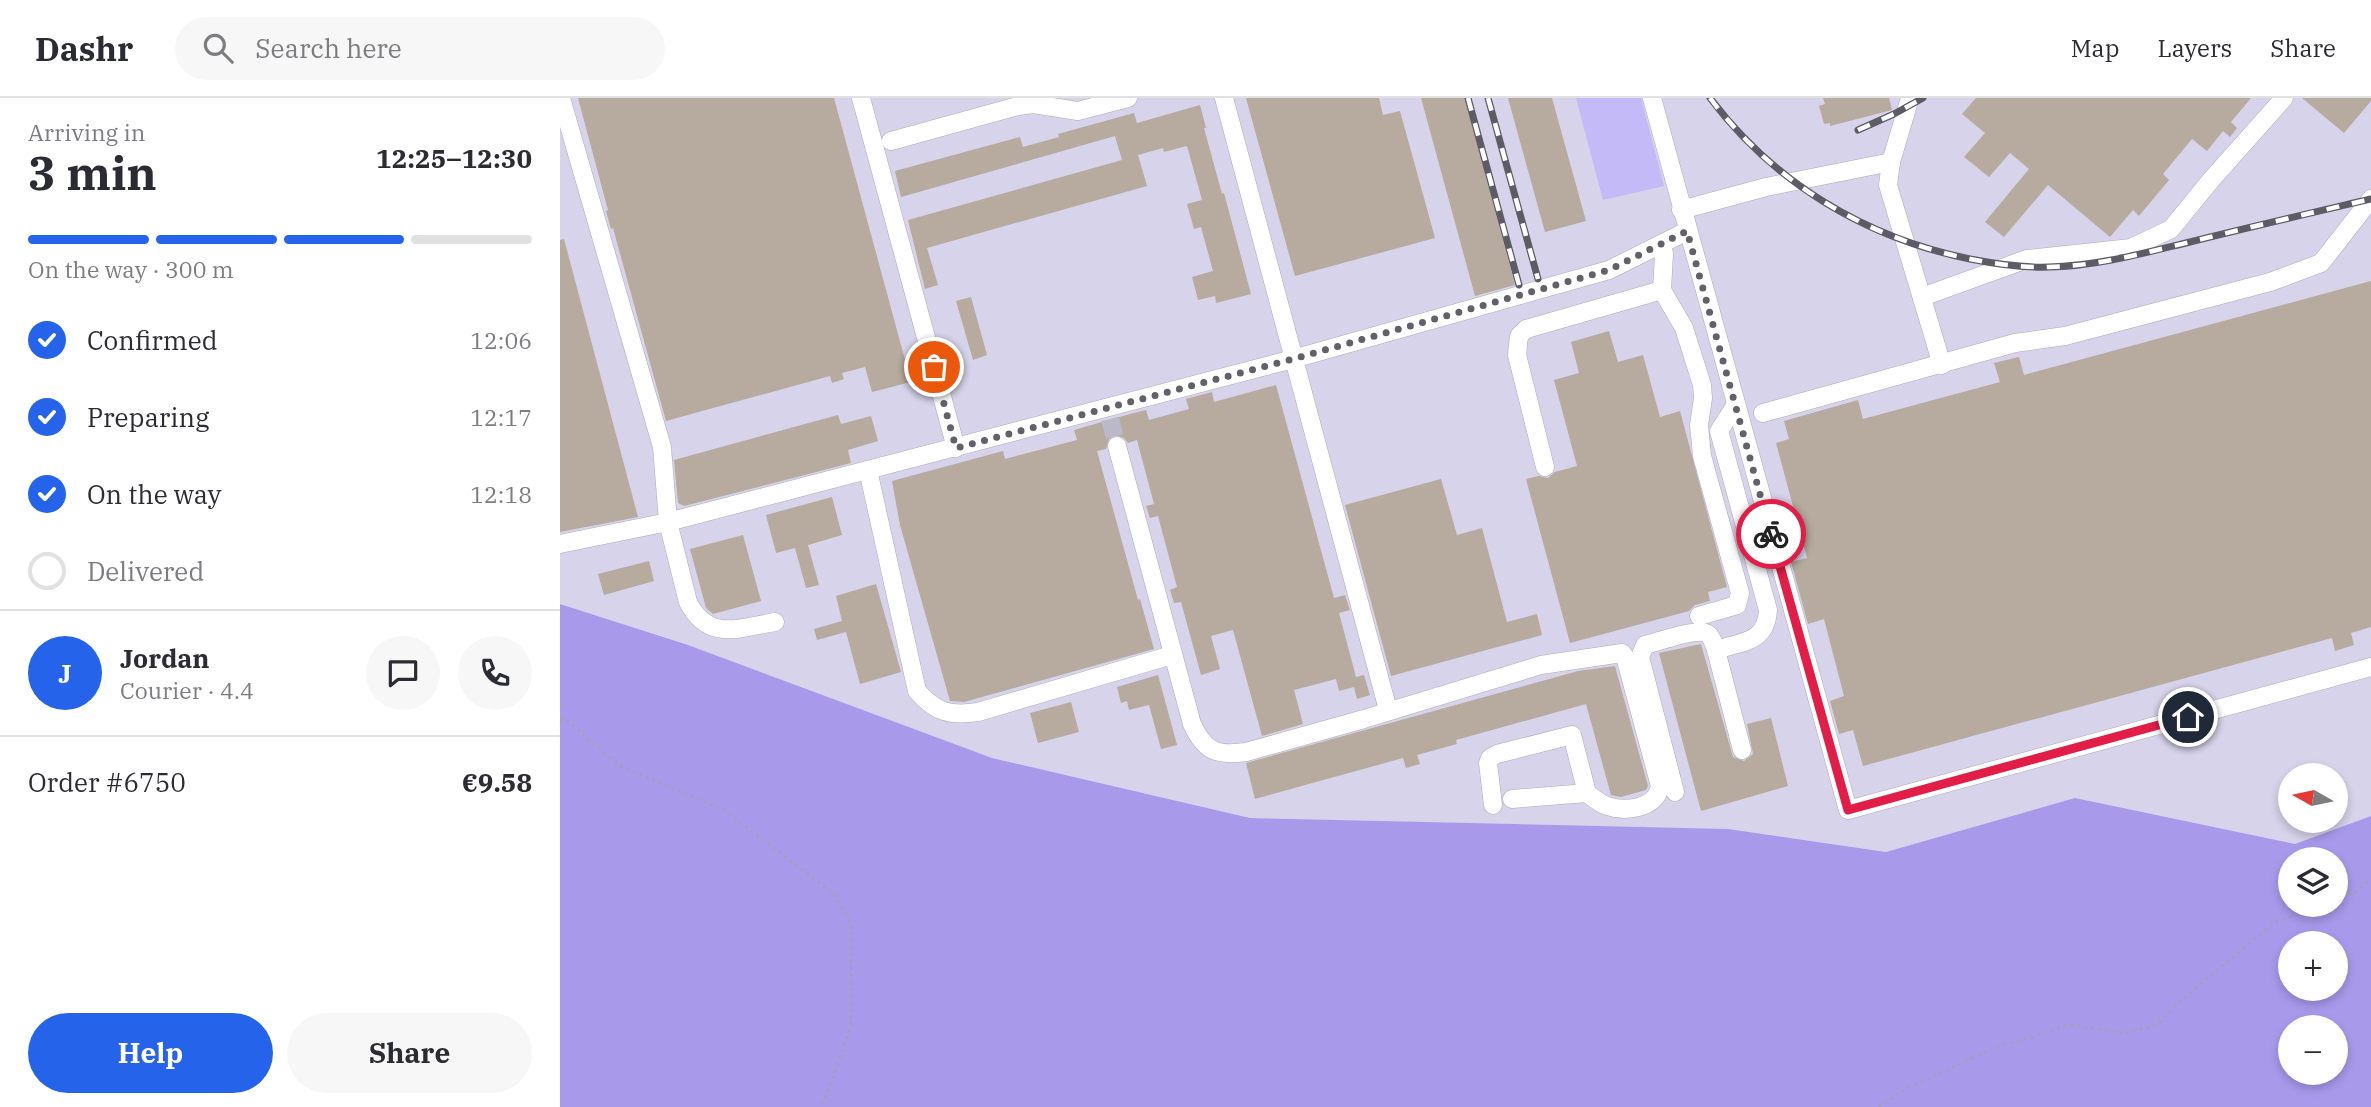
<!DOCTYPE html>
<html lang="en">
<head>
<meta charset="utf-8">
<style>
  body { margin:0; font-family:"IBM Plex Serif",serif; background:#f7f7f7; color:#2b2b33; height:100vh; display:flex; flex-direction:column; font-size:26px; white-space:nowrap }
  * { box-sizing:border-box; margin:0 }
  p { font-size:23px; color:#7c7c81 }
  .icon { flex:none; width:38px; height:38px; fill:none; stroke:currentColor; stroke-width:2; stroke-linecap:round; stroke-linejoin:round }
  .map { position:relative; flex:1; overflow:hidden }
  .side { display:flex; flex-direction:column; background:#fff; width:560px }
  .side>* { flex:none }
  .needle { width:46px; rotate:279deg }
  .fabs { position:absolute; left:1718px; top:665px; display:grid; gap:14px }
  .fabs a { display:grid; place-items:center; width:70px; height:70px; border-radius:50%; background:#fff; box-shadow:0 4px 10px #0003; font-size:35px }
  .pin { position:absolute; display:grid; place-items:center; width:60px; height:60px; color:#fff; margin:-30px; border:4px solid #fff; border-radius:50%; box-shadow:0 2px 7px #0007 }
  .courier { position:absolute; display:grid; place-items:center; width:70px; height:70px; margin:-35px; border:5px solid #e11d48; border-radius:50%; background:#fff; color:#222; box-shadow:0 2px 9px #0007 }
  .headline em { font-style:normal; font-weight:700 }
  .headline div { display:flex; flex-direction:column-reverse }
  .headline { display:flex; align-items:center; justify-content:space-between; height:119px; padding:0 28px }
  h1 { font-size:46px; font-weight:700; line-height:52px }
  .bar { display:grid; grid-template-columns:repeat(4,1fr); gap:10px 7px; align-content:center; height:84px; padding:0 28px }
  .bar i { height:9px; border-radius:5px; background:#e1e1e2 }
  .bar .selected { background:#2563eb }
  .bar p { grid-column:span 4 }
  .line { display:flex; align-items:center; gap:18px; padding:0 28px; border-top:2px solid #e1e1e2 }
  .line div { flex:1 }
  .round { display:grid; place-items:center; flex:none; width:74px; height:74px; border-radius:37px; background:#f7f7f7 }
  ol { padding:0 28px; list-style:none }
  li { display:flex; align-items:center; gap:21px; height:77px }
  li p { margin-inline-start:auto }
  li .icon { padding:7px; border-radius:50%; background:#2563eb; color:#fff; stroke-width:4 }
  li:last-child { color:#7c7c81 }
  li i { width:38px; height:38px; border:4px solid #e1e1e2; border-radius:50% }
  .action { display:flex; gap:14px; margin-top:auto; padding:14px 28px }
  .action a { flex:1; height:80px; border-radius:42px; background:#2563eb; color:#fff; font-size:28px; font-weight:700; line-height:80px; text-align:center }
  .action a+a { background:#f7f7f7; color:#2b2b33 }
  header { display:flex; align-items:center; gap:42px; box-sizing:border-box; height:98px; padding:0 35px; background:#fff; border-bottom:2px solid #e1e1e2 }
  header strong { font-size:33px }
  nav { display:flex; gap:38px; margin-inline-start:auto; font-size:24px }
  .search { width:490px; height:63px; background:#f7f7f7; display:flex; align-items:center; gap:18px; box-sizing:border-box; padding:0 24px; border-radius:38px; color:#7c7c81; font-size:26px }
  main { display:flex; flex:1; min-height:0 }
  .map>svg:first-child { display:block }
</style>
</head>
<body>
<header>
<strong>Dashr</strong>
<div class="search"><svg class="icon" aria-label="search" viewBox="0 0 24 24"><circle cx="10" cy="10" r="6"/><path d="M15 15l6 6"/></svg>Search here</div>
<nav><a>Map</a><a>Layers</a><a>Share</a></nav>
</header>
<main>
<section class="side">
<div class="headline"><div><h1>3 min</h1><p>Arriving in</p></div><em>12:25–12:30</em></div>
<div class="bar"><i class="selected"></i><i class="selected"></i><i class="selected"></i><i></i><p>On the way · 300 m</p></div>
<ol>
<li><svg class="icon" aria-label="check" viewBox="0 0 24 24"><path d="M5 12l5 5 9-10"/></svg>Confirmed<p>12:06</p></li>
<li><svg class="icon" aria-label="check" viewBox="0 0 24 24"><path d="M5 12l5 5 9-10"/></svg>Preparing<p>12:17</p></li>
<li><svg class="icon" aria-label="check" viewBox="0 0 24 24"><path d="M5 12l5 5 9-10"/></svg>On the way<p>12:18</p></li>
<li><i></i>Delivered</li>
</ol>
<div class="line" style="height:126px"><b class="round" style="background:#2563eb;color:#fff">J</b><div><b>Jordan</b><p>Courier · 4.4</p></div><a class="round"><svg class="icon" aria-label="chat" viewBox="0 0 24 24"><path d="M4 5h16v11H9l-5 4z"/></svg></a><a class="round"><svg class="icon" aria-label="phone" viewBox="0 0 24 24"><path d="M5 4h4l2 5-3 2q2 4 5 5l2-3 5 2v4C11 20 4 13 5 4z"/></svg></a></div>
<div class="line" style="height:91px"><div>Order #6750</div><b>€9.58</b></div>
<div class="action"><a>Help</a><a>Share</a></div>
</section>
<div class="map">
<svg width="1811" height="1009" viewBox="0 0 1811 1009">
  <rect width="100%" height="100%" fill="#e2e0f0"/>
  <path fill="#d6d3ea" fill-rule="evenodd" d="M0 0H1811V718L1735 746 1515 700 1326 754 1168 731 690 720 432 660 128 547 0 506ZM1731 677H1776V723H1731Z"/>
  <path fill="#c3baf7" d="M1016 0H1081L1104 88 1043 102Z"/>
  <path fill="#a899eb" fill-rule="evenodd" d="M0 506 128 547 432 660 690 720 1168 731 1326 754 1515 700 1735 746 1811 718V1009H0ZM1731 761H1776V807H1731ZM1731 845H1776V891H1731ZM1731 929H1776V975H1731Z"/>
  <g fill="#b6ab9e">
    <path d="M18 0H274L351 284 312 294 305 269 282 275 284 281 272 285 270 278 106 323 53 130 51 131 46 113 48 112Z"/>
    <path d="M686 0H819L823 17 840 13 875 140 735 178Z"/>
    <path d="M861 0H905L955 187 915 198Z"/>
    <path d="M948 0H992L1026 123 985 134Z"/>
    <path d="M1263 0H1329L1332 12 1270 28V25L1264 26 1259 8 1265 6Z"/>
    <path d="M1416 0H1691L1671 24 1677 30 1670 39 1663 33 1647 53 1632 41 1603 76 1609 82 1579 118 1573 112 1550 139 1488 87 1444 139 1425 124 1469 71 1450 55 1429 79 1404 59 1425 35 1402 16Z"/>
    <path d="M1742 0H1811V3L1784 35Z"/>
    <path d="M640 7 646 30H644L662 96 664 95 691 196 656 205 655 198 638 202 632 179 653 173 641 129 634 131 627 106 642 102 627 48 604 54 603 50 578 57 587 88 367 150 378 187 365 191 348 122 562 62 555 38 341 99 335 73 460 39 463 49 499 39 498 36 574 15 577 25Z"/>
    <path d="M4 141 78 419 0 434V142Z"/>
    <path d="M1811 183V529L1791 535 1794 547 1775 553 1772 540 1303 668 1293 632 1279 636 1270 603 1284 598 1264 521 1248 526 1231 464 1247 460 1216 345 1229 341 1224 323 1298 302 1303 321 1440 284 1434 265 1459 259 1464 277Z"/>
    <path d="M411 199 427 257 413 262 396 203Z"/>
    <path d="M1049 233 1058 264 1083 257 1100 319 1120 313 1167 489 1148 494 1150 503 1135 507 1129 513 1010 545 966 381 979 378 988 380 995 374 1017 368 994 282 1019 275 1011 244Z"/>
    <path d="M716 287 774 500 785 497 790 512 779 515 796 579 804 577 810 597 797 601 794 589 779 593 776 581 734 592 743 626 702 638 673 532 651 538 660 571 641 577 621 504 614 505 610 492 617 489 598 418 590 420 586 408 594 406 577 342 568 345 564 340 555 337 549 341 546 351 537 353 578 502 580 501 594 551 404 604 390 603 340 427 332 383 443 353 445 361 517 342 514 332 570 316 586 312 589 322 629 311 626 301 652 294 654 304Z"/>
    <path d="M278 317 281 326 311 318 318 343 288 352 291 365 124 408 118 405 114 362Z"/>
    <path d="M881 381 897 437 922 430 947 524 977 516 982 537 831 578 785 407Z"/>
    <path d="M272 399 282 437 248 447 259 487 246 490 235 450 216 455 206 417Z"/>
    <path d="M183 437 201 503 153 516 146 510 130 451Z"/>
    <path d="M89 463 94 483 44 497 38 476Z"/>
    <path d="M316 486 341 574 300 586 286 534 257 542 254 531 282 523 276 498Z"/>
    <path d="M1141 546 1173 659 1184 663 1193 656 1187 626 1211 620 1228 688 1141 713 1099 555Z"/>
    <path d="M1055 568 1088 688 1086 692 1061 699 1051 697 1026 606 896 642 897 646 857 657 860 666 846 670 843 660 695 701 686 665 1018 573Z"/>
    <path d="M598 577 617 647 601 651 589 607 569 612 567 603 561 605 557 589Z"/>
    <path d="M511 604 519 634 478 645 470 615Z"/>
  </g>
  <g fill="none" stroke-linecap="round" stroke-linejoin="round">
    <path stroke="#bbb9c7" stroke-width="18" stroke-dasharray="18 9" stroke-linecap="butt" d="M550 321 557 348"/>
    <g stroke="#adabba" stroke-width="19">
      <g id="minor">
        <path d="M1 0 102 349 108 424 733 261 1049 172 1127 133"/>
        <path d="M301 0 396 350"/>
        <path d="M664 0 828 612"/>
        <path d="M1092 0 1288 712 1811 569"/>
        <path d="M1350 0 1331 64 1328 87 1382 267"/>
        <path d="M331 43 458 8 473 6 518 13 568 0"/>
        <path d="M1121 112 1206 89 1331 64"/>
        <path d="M1102 146 1104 156 1102 192 1124 230 1142 287 1143 300 1139 327 1142 358 1180 495 1177 507 1139 518"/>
        <path d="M1362 199 1467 161 1571 150 1611 131 1651 82 1724 0"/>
        <path d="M1175 308 1159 333 1208 512C1206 545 1183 543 1156 552L1182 652"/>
        <path d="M1203 315 1455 245 1505 238 1710 184 1761 165 1811 101"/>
        <path d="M557 348 632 626C645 654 657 658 686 654L804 621 981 567 1062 555 1065 559 1100 688C1097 711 1065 714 1047 708 1039 705 1033 700 1027 695L1012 637 937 656 930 660 928 665 933 707"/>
        <path d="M985 369 957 257 959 238 966 231 1102 192"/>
        <path d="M308 372 357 593C376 615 391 618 418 614L612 557"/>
        <path d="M0 446 108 424 128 504C148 544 179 530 215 524"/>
        <path d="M1115 694 1080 559 1085 547C1098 544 1138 529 1148 536 1152 539 1154 547 1156 552"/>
        <path d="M952 701 1027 695"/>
      </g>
    </g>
    <g stroke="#a3a1ae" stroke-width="2.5" stroke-dasharray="2 5" stroke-linecap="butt">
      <path d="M0 621 9 624 60 668 164 712 274 796 291 825V928L269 991 260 1009"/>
      <path d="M1776 802 1796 794 1811 780"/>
      <path d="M1319 1009 1345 991 1435 950 1508 927 1566 935 1596 927 1628 896 1714 825 1763 807"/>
    </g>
    <use href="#minor" stroke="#fff" stroke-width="18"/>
    <g stroke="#5d5b65" stroke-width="7">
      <g id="rail">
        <path d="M908 0 959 187"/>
        <path d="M928 0 978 181"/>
        <path d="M1150 0C1214 85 1306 140 1410 161 1436 166 1463 170 1489 169 1537 168 1584 155 1630 144 1690 129 1751 115 1811 101"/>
        <path d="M1298 32 1334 16 1363 0"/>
      </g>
    </g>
    <use href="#rail" stroke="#fff" stroke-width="4.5" stroke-dasharray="13" stroke-linecap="butt"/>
  </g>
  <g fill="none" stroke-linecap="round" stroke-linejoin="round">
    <path stroke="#62616a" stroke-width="7" stroke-dasharray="0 12.6" d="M374 269 396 350 733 261 1049 172 1127 133 1211 436"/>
    <path stroke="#e11d48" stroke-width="9" d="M1211 436 1288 712 1628 619"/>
  </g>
</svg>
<div class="fabs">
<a><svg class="needle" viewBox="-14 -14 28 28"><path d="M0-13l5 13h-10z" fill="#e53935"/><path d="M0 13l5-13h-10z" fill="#7c7c81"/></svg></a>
<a><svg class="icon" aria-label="layers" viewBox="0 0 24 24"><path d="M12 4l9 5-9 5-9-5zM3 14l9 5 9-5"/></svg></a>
<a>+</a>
<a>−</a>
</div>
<div class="pin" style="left:374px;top:269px;background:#ea580c"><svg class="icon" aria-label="bag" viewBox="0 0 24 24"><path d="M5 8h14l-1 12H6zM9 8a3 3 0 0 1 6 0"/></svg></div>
<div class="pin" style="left:1628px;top:619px;background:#1f2937"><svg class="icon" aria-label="home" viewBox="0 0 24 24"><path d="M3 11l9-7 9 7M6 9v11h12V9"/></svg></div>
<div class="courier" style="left:1211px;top:436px"><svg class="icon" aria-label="bike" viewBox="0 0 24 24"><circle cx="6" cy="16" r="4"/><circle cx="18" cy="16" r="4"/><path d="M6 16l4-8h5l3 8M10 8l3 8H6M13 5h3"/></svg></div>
</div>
</main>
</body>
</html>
